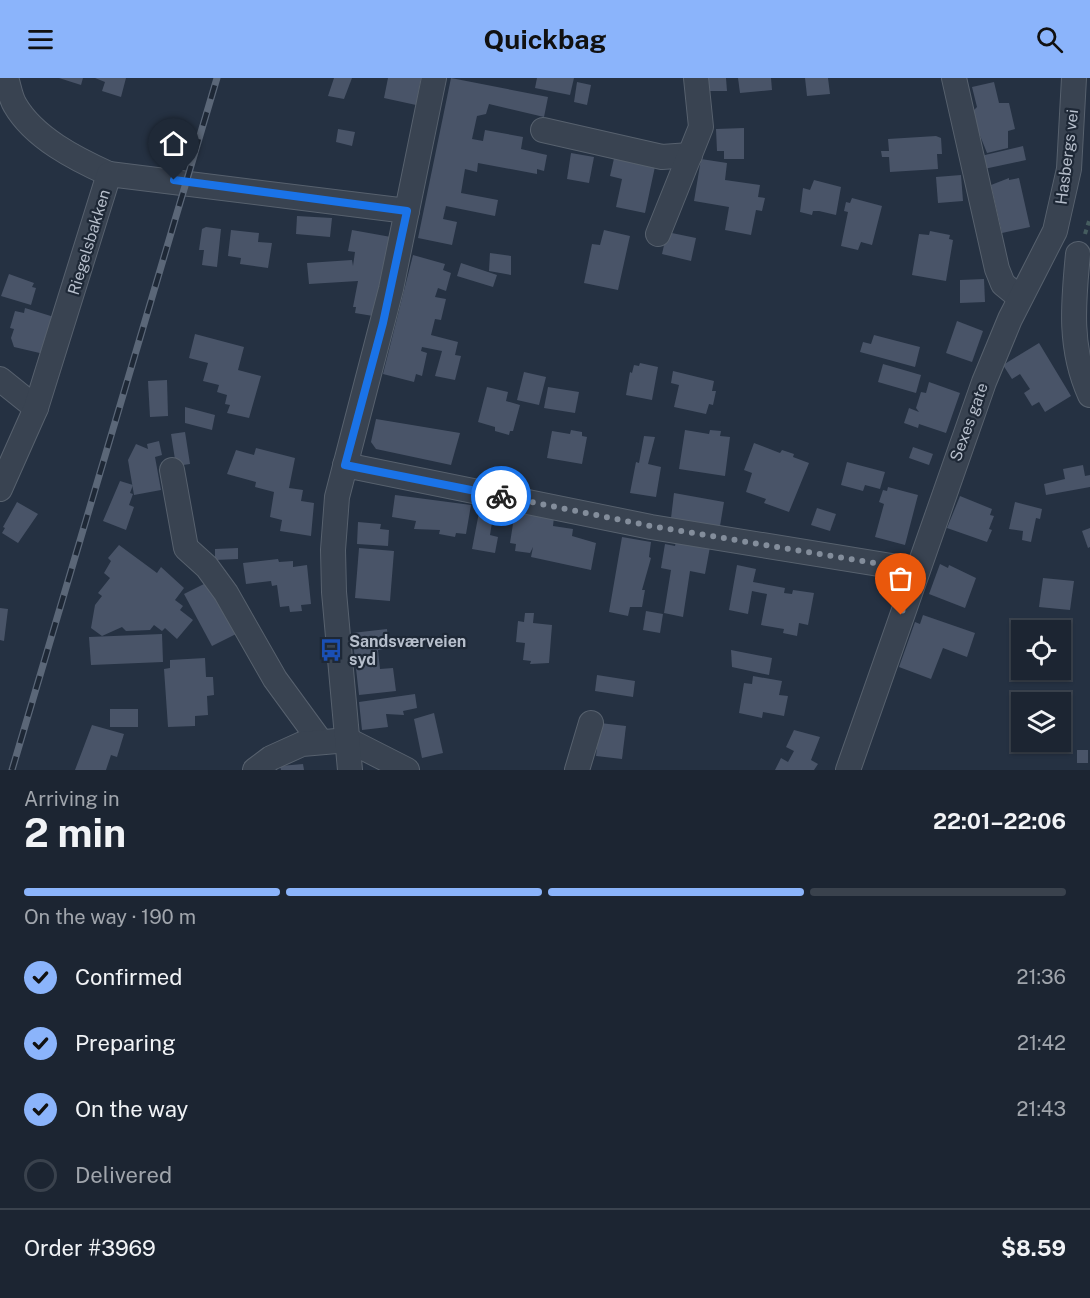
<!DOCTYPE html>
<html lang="en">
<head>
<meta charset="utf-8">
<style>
  body { margin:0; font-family:"Public Sans",sans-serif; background:#252d3a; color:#f1f3f6; height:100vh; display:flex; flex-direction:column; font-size:22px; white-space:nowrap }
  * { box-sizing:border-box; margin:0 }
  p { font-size:20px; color:#a0a5ac }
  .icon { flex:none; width:33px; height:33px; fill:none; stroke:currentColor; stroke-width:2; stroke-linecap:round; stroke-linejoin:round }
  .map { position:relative; height:692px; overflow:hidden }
  .side { display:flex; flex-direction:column; background:#1c2532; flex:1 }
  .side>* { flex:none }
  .buttons { position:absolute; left:1011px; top:542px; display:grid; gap:12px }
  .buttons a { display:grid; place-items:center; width:60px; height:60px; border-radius:0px; background:#1c2532; box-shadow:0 2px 4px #0004,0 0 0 2px #3a424d; font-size:30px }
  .pin { position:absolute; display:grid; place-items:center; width:51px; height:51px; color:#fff; margin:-62px -26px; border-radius:50% 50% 50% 0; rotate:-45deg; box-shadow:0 0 6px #0007 }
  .pin .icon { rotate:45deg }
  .courier { position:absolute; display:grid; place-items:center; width:60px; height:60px; margin:-30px; border:4px solid #1a73e8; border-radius:50%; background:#fff; color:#222; box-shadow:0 2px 8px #0007 }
  .overview em { font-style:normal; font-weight:700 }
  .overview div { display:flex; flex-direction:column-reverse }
  .overview { display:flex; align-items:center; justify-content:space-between; height:102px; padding:0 24px }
  h1 { font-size:39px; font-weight:700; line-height:45px }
  .bar { display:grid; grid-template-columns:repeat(4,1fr); gap:9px 6px; align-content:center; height:72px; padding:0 24px }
  .bar i { height:8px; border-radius:4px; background:#3a424d }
  .bar .selected { background:#8bb4fb }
  .bar p { grid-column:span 4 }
  .line { display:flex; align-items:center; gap:15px; padding:0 24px; border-top:2px solid #3a424d }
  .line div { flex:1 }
  ol { padding:0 24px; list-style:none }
  li { display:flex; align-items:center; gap:18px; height:66px }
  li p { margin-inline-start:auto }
  li .icon { padding:6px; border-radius:50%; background:#8bb4fb; color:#111; stroke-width:4 }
  li:last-child { color:#a0a5ac }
  li i { width:33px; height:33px; border:3px solid #3a424d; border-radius:50% }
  header { display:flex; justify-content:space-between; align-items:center; height:78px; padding:0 24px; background:#8bb4fb; color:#111; font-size:27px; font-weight:700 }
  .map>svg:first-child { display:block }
</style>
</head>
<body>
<header><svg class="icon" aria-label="menu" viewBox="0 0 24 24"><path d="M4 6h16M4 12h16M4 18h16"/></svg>Quickbag<svg class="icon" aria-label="search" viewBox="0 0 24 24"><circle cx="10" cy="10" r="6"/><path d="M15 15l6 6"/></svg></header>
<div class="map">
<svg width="1090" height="692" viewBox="0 0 1090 692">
  <rect width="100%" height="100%" fill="#253142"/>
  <g fill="#495468">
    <path d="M59 0H83L81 7Z"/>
    <path d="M95 0H126L121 19 102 13 105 4Z"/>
    <path d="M334 0H352L344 21 328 18Z"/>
    <path d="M388 0H421L416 27 384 20Z"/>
    <path d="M451 0 548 19 544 39 489 26 486 36 477 38 472 61 483 63 485 52 523 59 521 71 547 77 544 93 537 91V96L478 85 477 94 465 91 461 115 498 122 495 138 446 128 443 141 457 144 452 167 418 160Z"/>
    <path d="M537 0H574L570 17 535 10Z"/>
    <path d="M704 0H726L727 13H705Z"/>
    <path d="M738 0H771L772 12 740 15Z"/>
    <path d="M805 0H828L830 16 807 18Z"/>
    <path d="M577 4 591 7 587 27 574 24Z"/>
    <path d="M994 4 999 25H1009L1015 51 1008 53V70L987 75 971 35 977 29 972 9Z"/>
    <path d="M744 50V81H724V73H717L716 51Z"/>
    <path d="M338 51 355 54 352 68 336 64Z"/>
    <path d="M936 58 941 60 942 76H937L938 91 890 94 889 79H882L881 73H889L888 61Z"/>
    <path d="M1023 68 1026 82 984 91 982 80 985 77Z"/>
    <path d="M571 75 594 79 589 105 567 101Z"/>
    <path d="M615 76 656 84 645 135 616 129 622 101 610 98Z"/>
    <path d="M701 81 727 85 725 102 760 107 758 119 765 120 762 133 756 132 751 157 725 152 729 129 694 123Z"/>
    <path d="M961 97 963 123 938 125 936 99Z"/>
    <path d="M1009 100V102L1019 100 1030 149 1002 155 991 107Z"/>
    <path d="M814 102 841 109 836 137 819 133H813L812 137 800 134 803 110 810 112Z"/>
    <path d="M852 120 882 128 872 167 861 164 858 172 841 168 848 134 844 133 846 124 850 125Z"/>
    <path d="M297 138 332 140 330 159 296 156Z"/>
    <path d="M206 149 221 151 217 189 202 187 204 172H199L202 151Z"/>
    <path d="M231 152 259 155 258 164 272 165 268 190 240 186 241 180 228 178Z"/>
    <path d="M352 152 391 159 373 238 355 235 356 229H353L358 203 309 206 307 185 352 182 353 188 355 174 348 173Z"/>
    <path d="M604 152 630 158 618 212 584 205 592 166 600 167Z"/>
    <path d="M930 153 950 157 949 161 953 162 946 203 912 197 919 156 929 157Z"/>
    <path d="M667 154 696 160 691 183 662 176Z"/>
    <path d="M490 175 511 178V197L489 193Z"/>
    <path d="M413 177 445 186 443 192 451 195 446 213 438 210 435 219 446 221 441 242 435 241 431 257 458 264 455 277 461 278 455 302 435 298 442 273 422 269 421 273 427 275 422 298 416 296 414 304 383 296Z"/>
    <path d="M461 185 497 197 493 209 457 198Z"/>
    <path d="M9 196 34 205 32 209 36 210 31 227 1 218Z"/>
    <path d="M984 201 985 224 960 225V202Z"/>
    <path d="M25 230 54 239 44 276 14 269 11 260 14 251 10 250 15 233 24 235Z"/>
    <path d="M957 243 983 253 972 284 946 275Z"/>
    <path d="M195 256 244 269 238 292 261 298 249 340 227 335 230 327 225 326 227 317 217 314 219 307 203 303 208 285 189 280Z"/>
    <path d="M874 257 920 269 915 289 860 274 863 264 871 266Z"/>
    <path d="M1039 265 1071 318 1045 334 1039 324 1032 328 1024 315 1030 311 1020 296 1012 301 1003 287Z"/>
    <path d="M640 285 658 289 652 322 626 317 630 294 632 295 634 287 639 288Z"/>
    <path d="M883 286 921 297 916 315 878 304Z"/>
    <path d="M673 293 714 303 712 313H716L713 327 709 326 706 336 674 329 679 307 671 305Z"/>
    <path d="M524 294 546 299 539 327 517 322Z"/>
    <path d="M167 302 168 338 150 339 148 303Z"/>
    <path d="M929 304 960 315 946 355 919 346 918 350 904 345 909 330 919 334 916 330 921 314 926 315Z"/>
    <path d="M487 309 508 314 506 323 520 327 513 353H510L509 357 495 353V349L478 344Z"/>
    <path d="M548 309 579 314 575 335 544 330Z"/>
    <path d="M185 329 215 337 212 352 185 345Z"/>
    <path d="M376 341 460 355 451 387 376 371 371 364Z"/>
    <path d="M571 352 582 354V358L587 359 582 386 547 380 552 353 570 356Z"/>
    <path d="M685 352 709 356 710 352 721 353 720 358 730 359 725 398 679 391Z"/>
    <path d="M185 354 190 386 176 388 171 356Z"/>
    <path d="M644 358 655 359 648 386 661 389 656 419 630 415 636 384 639 385Z"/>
    <path d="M159 363 162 377 155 379 161 412 134 417 128 382 136 366 148 371 147 366Z"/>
    <path d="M754 365 780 375 782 372 794 376 793 379 809 385 789 434 764 425 766 421 746 414 752 395 744 392Z"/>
    <path d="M913 369 933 376 929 387 909 380Z"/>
    <path d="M256 370 295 380 289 410 303 412 301 423 314 425 311 458 280 453 282 442 270 439 274 414 255 409 256 404 227 396 236 372 254 377Z"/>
    <path d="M847 384 885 394 880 411 865 407 863 413 841 407Z"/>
    <path d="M1083 387 1085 398 1090 397V409L1046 417 1044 406 1065 401 1063 391Z"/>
    <path d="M120 403 133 407 130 415 133 416 129 427 134 429 126 452 103 443Z"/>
    <path d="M888 409 918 417 905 467 875 459 884 426 879 424 883 412 887 413Z"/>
    <path d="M674 415 724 424 720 448 671 440Z"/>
    <path d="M395 417 471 427 466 456 456 455 455 459 439 456 440 452 414 451 416 443 392 439Z"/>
    <path d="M960 418 992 431 990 437 994 438 989 451 992 452 987 464 947 450Z"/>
    <path d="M17 424 38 436 18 465 2 455 5 450 3 449Z"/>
    <path d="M1015 424 1042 431 1040 441 1036 440 1031 464 1022 462 1023 453 1009 451Z"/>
    <path d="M480 429 494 432 490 457 498 459 495 475 472 471Z"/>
    <path d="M817 430 836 436 830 453 811 447Z"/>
    <path d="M515 433 554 439 553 448 573 451 572 458 596 465 591 492 531 479 533 469 530 475 515 473 516 466 510 465Z"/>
    <path d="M358 444 381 446 380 451 389 452 388 468 357 466Z"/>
    <path d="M1090 450V469L1088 470 1082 453Z"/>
    <path d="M622 459 651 464 649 479 651 480 642 512H645L642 529H630L628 538 609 534Z"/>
    <path d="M676 463 710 469 705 496 690 493 683 539 664 535 671 492 661 490 665 466 675 468Z"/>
    <path d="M119 467 157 495 161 489 184 510 175 522 183 528 180 532 193 542 177 561 165 550 162 553 154 547 150 552 126 553 122 549 102 558 91 550 95 527 102 518 98 515 110 500 104 495 111 483 108 480Z"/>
    <path d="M238 470V481L215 482V471Z"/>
    <path d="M359 470 394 473 390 523 355 520Z"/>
    <path d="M278 481 279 484 293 483V489L307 487 311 526 301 527 302 533 290 534 289 528 280 529 277 507 272 508 271 503 246 506 243 485Z"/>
    <path d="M940 486 948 490 949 487 976 500 965 530 929 516Z"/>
    <path d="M737 487 756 491 753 504 785 510 784 515 792 516 793 512 814 515 808 547 799 545 797 558 783 555 784 551 761 547 767 516 752 513 748 536 729 532Z"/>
    <path d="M1043 500 1074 503 1070 532 1039 529Z"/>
    <path d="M210 503 238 555 212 568 184 516Z"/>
    <path d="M0 530 8 531 4 563 0 562Z"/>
    <path d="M646 533 663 536 660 555 643 552Z"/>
    <path d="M525 535H534L533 545 552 547 549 585 530 586 531 583 523 582 525 565 516 564 518 543 524 544Z"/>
    <path d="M923 537 975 555 967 579 943 570 931 601 899 589 915 544 920 546Z"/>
    <path d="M387 551 389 570 378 572 380 591 393 590 396 613 359 617 352 555Z"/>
    <path d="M162 556 163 584 91 587 89 559Z"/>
    <path d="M731 572 772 580 769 597 732 589Z"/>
    <path d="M205 580 206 599H213L214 617 207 618 208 637 195 638V648L168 649 164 591 170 590V582Z"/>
    <path d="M597 597 635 603 633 619 595 613Z"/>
    <path d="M753 598 782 603 779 617 788 618 784 638 763 634 762 640 739 635 744 605 752 606Z"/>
    <path d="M415 616 417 630 403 633 404 637 386 636 388 649 362 652 359 624Z"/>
    <rect x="110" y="631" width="28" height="18"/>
    <path d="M434 635 443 675 422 680 414 641Z"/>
    <path d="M600 645 626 648 622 681 596 678Z"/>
    <path d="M92 647 124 656 117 679 111 677 106 692H75Z"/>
    <path d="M794 652 820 659 811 682 818 686 814 692H775L781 680 788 684 794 673 786 669Z"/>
    <rect x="1077" y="672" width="11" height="13"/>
    <path d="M303 686 304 692H281L280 688Z"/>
  </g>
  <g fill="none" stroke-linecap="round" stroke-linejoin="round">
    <g stroke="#57616e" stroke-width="26">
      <g id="minor">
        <path d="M6 0C9 8 10 19 15 27 34 60 76 81 109 96"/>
        <path d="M954 0 997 191 1003 206 1020 220"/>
        <path d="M543 52 662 79 690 77"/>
        <path d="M658 156 701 49 696 0"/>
        <path d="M1078 176C1073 226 1069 271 1090 317"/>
        <path d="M0 301 36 330"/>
        <path d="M345 387 651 449 916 492"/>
        <path d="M172 392 186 470 207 489 226 515 275 601 321 664"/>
        <path d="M0 411 36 330 109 96 407 133"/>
        <path d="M255 692 271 680 302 666 348 662 407 692"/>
        <path d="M350 692 334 514 333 472 337 419 391 211 434 0"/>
        <path d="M577 692 591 645"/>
        <path d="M848 692 984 304 1010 241 1055 153 1069 91 1074 0"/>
      </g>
    </g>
    <path stroke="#455c5f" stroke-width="4" stroke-dasharray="4.5 4.5" stroke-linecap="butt" d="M1085 156 1090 140"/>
    <use href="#minor" stroke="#394351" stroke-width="24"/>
    <g stroke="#5b6778" stroke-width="7">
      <path id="rail" d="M12 692 217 0"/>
    </g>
    <use href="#rail" stroke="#1e2836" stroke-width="4.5" stroke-dasharray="14" stroke-linecap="butt"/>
  </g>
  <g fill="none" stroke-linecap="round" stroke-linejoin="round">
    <path stroke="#838d9b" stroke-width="6" stroke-dasharray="0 10.8" d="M501 418 651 448 916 492 901 537"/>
    <path stroke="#1a73e8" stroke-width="8" d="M174 102 407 133 383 245 345 387 501 418"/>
  </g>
  <defs>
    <g id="bus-bare" transform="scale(1.8)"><path d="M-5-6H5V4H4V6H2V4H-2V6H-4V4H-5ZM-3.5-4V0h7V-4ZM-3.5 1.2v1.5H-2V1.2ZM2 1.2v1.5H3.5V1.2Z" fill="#1a4fb4" stroke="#1e2836" stroke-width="2.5" paint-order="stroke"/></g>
  </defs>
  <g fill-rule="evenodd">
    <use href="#bus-bare" x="331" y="572"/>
  </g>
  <g text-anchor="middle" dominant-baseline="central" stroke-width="4.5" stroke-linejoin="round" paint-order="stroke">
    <g font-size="16" fill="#b6becb" stroke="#1e2836">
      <text transform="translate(1067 79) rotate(-83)">Hasbergs vei</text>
      <text transform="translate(89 164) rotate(-73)">Riegelsbakken</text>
      <text transform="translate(969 344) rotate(-70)">Sexes gate</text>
    </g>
    <g font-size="16" font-weight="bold" fill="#b6becb" stroke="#1e2836" text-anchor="start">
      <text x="349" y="563">Sandsværveien<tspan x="349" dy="18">syd</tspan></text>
    </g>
  </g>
</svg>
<div class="buttons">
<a><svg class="icon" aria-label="locate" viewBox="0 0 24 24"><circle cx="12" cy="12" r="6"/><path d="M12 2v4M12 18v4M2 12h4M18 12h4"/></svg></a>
<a><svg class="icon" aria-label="layers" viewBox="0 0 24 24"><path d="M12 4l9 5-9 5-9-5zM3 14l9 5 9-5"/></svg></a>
</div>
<div class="pin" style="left:901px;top:537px;background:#ea580c"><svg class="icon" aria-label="bag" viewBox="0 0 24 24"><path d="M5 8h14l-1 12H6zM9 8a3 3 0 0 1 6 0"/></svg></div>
<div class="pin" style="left:174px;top:102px;background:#1f2937"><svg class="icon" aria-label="home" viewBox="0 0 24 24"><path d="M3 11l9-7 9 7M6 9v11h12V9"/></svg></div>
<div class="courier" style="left:501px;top:418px"><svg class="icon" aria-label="bike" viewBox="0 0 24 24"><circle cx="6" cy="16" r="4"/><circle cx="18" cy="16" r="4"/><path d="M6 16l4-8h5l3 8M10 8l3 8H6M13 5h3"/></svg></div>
</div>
<section class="side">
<div class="overview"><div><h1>2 min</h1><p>Arriving in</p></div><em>22:01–22:06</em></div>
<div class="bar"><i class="selected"></i><i class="selected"></i><i class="selected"></i><i></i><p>On the way · 190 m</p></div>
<ol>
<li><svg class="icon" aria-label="check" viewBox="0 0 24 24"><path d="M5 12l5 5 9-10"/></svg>Confirmed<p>21:36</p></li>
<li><svg class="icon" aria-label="check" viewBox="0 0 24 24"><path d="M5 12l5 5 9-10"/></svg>Preparing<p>21:42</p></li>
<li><svg class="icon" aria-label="check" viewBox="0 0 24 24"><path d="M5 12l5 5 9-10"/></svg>On the way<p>21:43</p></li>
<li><i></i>Delivered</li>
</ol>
<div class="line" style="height:78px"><div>Order #3969</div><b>$8.59</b></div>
</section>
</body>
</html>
